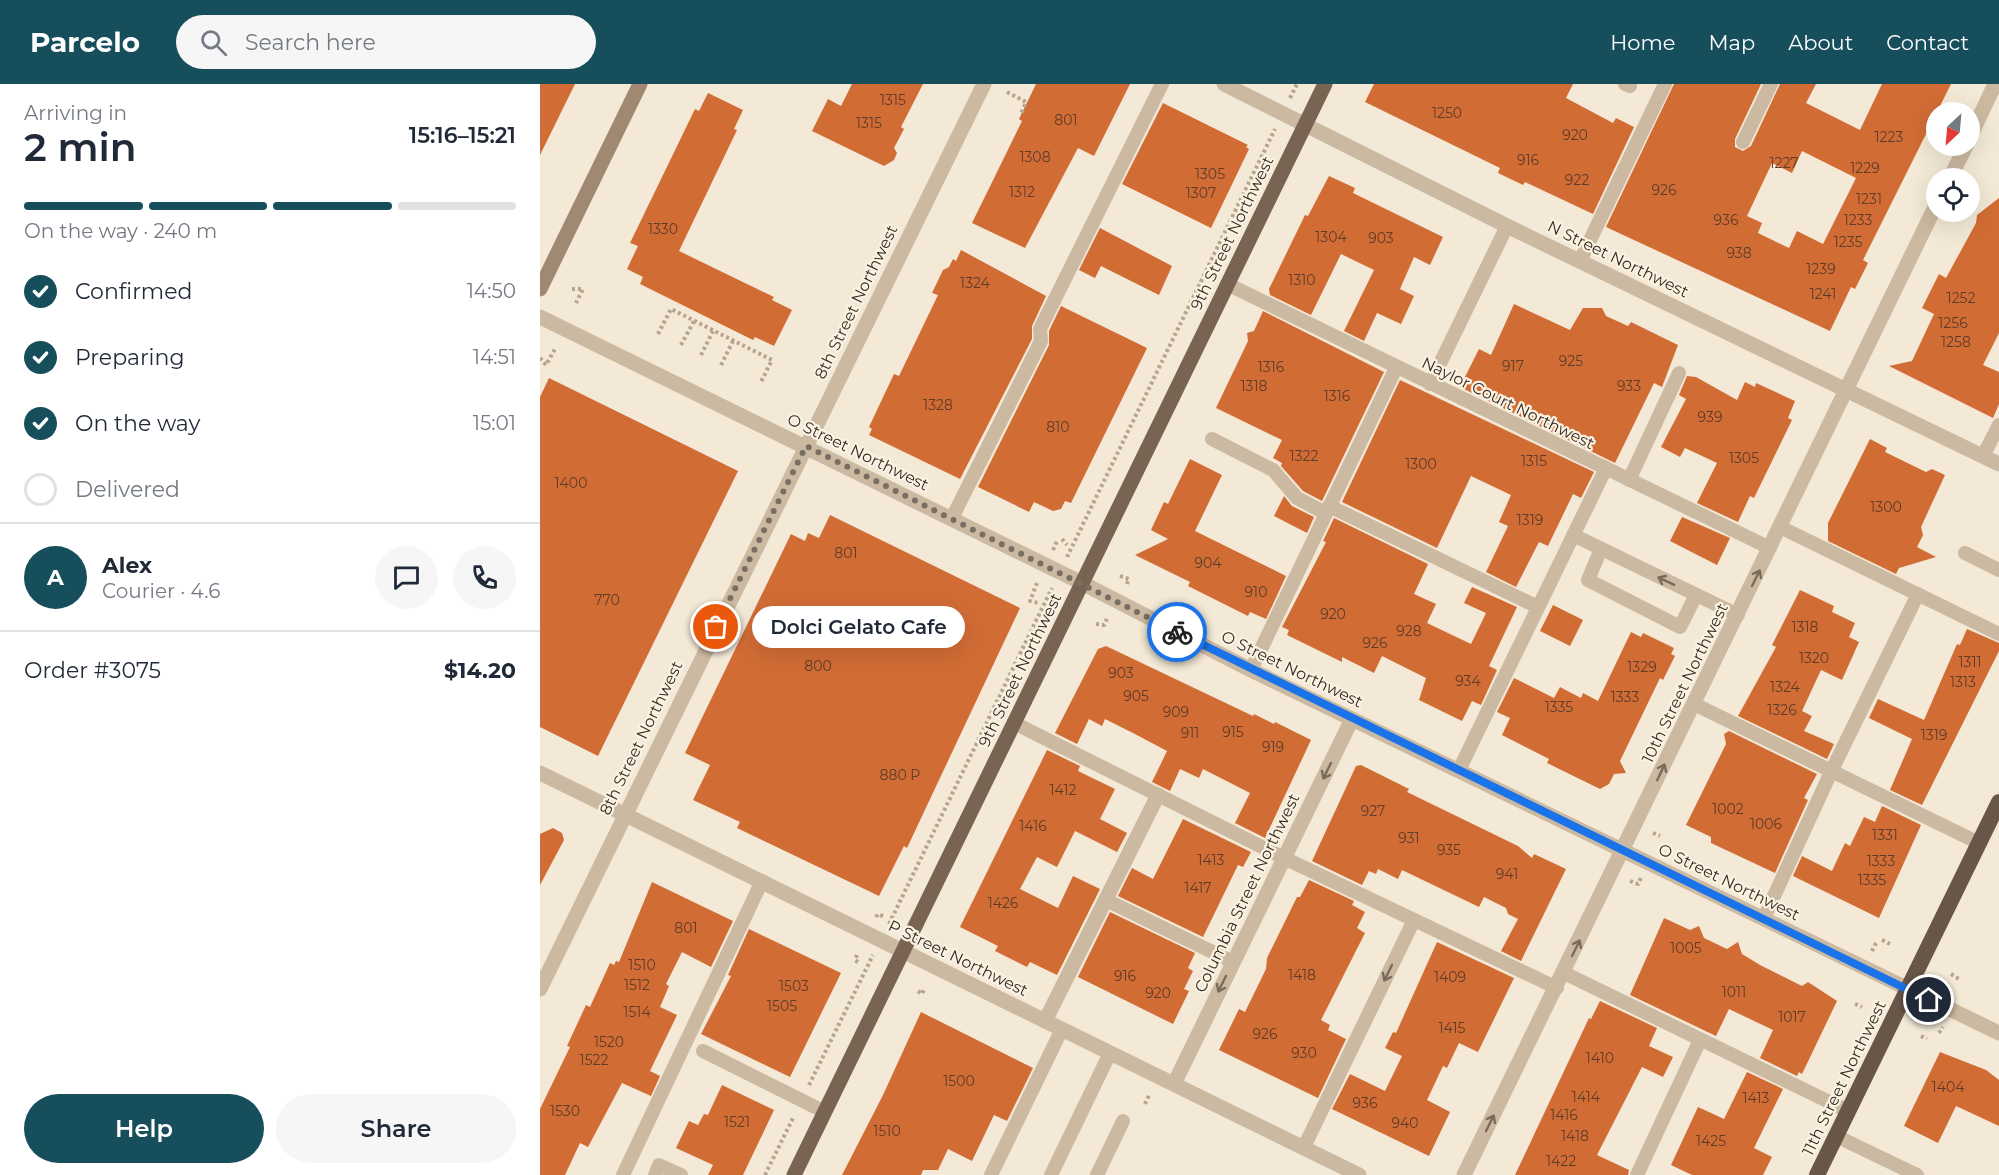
<!DOCTYPE html>
<html lang="en">
<head>
<meta charset="utf-8">
<style>
  body { margin:0; font-family:Montserrat,sans-serif; background:#f6f6f7; color:#1f2937; height:100vh; display:flex; flex-direction:column; font-size:22px; white-space:nowrap }
  * { box-sizing:border-box; margin:0 }
  p { font-size:20px; color:#747a83 }
  .icon { flex:none; width:33px; height:33px; fill:none; stroke:currentColor; stroke-width:2; stroke-linecap:round; stroke-linejoin:round }
  .map { position:relative; flex:1; overflow:hidden }
  .sheet { display:flex; flex-direction:column; background:#fff; width:540px }
  .sheet>* { flex:none }
  .needle { width:39px; rotate:206deg }
  .tools { position:absolute; left:1386px; top:18px; display:grid; gap:12px }
  .tools a { display:grid; place-items:center; width:54px; height:54px; border-radius:50%; background:#fff; box-shadow:0 6px 24px #0002; font-size:30px }
  .pin { position:absolute; display:grid; place-items:center; width:51px; height:51px; color:#fff; margin:-26px; border:3px solid #fff; border-radius:50%; box-shadow:0 2px 6px #0007 }
  .courier { position:absolute; display:grid; place-items:center; width:60px; height:60px; margin:-30px; border:4px solid #1a73e8; border-radius:50%; background:#fff; color:#222; box-shadow:0 2px 8px #0007 }
  .bubble { position:absolute; height:42px; border-radius:21px; background:#fff; box-shadow:0 6px 24px #0002; font-size:20px; font-weight:600; line-height:42px; text-align:center }
  .overview em { font-style:normal; font-weight:600 }
  .overview div { display:flex; flex-direction:column-reverse }
  .overview { display:flex; align-items:center; justify-content:space-between; height:102px; padding:0 24px }
  h1 { font-size:39px; font-weight:600; line-height:45px }
  .bar { display:grid; grid-template-columns:repeat(4,1fr); gap:9px 6px; align-content:center; height:72px; padding:0 24px }
  .bar i { height:8px; border-radius:4px; background:#e0e1e3 }
  .bar .active { background:#164f5b }
  .bar p { grid-column:span 4 }
  .line { display:flex; align-items:center; gap:15px; padding:0 24px; border-top:2px solid #e0e1e3 }
  .line div { flex:1 }
  .round { display:grid; place-items:center; flex:none; width:63px; height:63px; border-radius:32px; background:#f6f6f7 }
  ol { padding:0 24px; list-style:none }
  li { display:flex; align-items:center; gap:18px; height:66px }
  li p { margin-inline-start:auto }
  li .icon { padding:6px; border-radius:50%; background:#164f5b; color:#fff; stroke-width:4 }
  li:last-child { color:#747a83 }
  li i { width:33px; height:33px; border:3px solid #e0e1e3; border-radius:50% }
  .button { display:flex; gap:12px; margin-top:auto; padding:12px 24px }
  .button a { flex:1; height:69px; border-radius:36px; background:#164f5b; color:#fff; font-size:24px; font-weight:600; line-height:69px; text-align:center }
  .button a+a { background:#f6f6f7; color:#1f2937 }
  header { display:flex; align-items:center; gap:36px; box-sizing:border-box; height:84px; padding:0 30px; background:#164f5b; color:#fff }
  header strong { font-size:28px }
  nav { display:flex; gap:33px; margin-inline-start:auto; font-size:21px }
  .search { width:420px; height:54px; background:#f6f6f7; display:flex; align-items:center; gap:15px; box-sizing:border-box; padding:0 21px; border-radius:33px; color:#747a83; font-size:22px }
  main { display:flex; flex:1; min-height:0 }
  .map>svg:first-child { display:block }
</style>
</head>
<body>
<header>
<strong>Parcelo</strong>
<div class="search"><svg class="icon" aria-label="search" viewBox="0 0 24 24"><circle cx="10" cy="10" r="6"/><path d="M15 15l6 6"/></svg>Search here</div>
<nav><a>Home</a><a>Map</a><a>About</a><a>Contact</a></nav>
</header>
<main>
<section class="sheet">
<div class="overview"><div><h1>2 min</h1><p>Arriving in</p></div><em>15:16–15:21</em></div>
<div class="bar"><i class="active"></i><i class="active"></i><i class="active"></i><i></i><p>On the way · 240 m</p></div>
<ol>
<li><svg class="icon" aria-label="check" viewBox="0 0 24 24"><path d="M5 12l5 5 9-10"/></svg>Confirmed<p>14:50</p></li>
<li><svg class="icon" aria-label="check" viewBox="0 0 24 24"><path d="M5 12l5 5 9-10"/></svg>Preparing<p>14:51</p></li>
<li><svg class="icon" aria-label="check" viewBox="0 0 24 24"><path d="M5 12l5 5 9-10"/></svg>On the way<p>15:01</p></li>
<li><i></i>Delivered</li>
</ol>
<div class="line" style="height:108px"><b class="round" style="background:#164f5b;color:#fff">A</b><div><b>Alex</b><p>Courier · 4.6</p></div><a class="round"><svg class="icon" aria-label="chat" viewBox="0 0 24 24"><path d="M4 5h16v11H9l-5 4z"/></svg></a><a class="round"><svg class="icon" aria-label="phone" viewBox="0 0 24 24"><path d="M5 4h4l2 5-3 2q2 4 5 5l2-3 5 2v4C11 20 4 13 5 4z"/></svg></a></div>
<div class="line" style="height:78px"><div>Order #3075</div><b>$14.20</b></div>
<div class="button"><a>Help</a><a>Share</a></div>
</section>
<div class="map">
<svg width="1459" height="1091" viewBox="0 0 1459 1091">
  <rect width="100%" height="100%" fill="#f3e9d6"/>
  <g fill="#d26c35" fill-rule="evenodd">
    <path d="M0 0H35L0 71Z"/>
    <path d="M312 0H383L361 43 364 45 354 64 357 69 354 76 344 82 272 47 288 15 301 22Z"/>
    <path d="M496 0H590L554 72 538 64 485 164 432 139 482 37 479 35Z"/>
    <path d="M834 0H1033L1026 14 1073 39 1076 34 1094 43 1053 130 985 98 983 101 958 89 960 84 825 18Z"/>
    <path d="M1134 0H1221L1195 55V63L1203 67 1211 62 1240 0H1276L1266 19 1320 46 1342 0H1411L1323 176 1328 179 1315 205 1311 203 1290 247 1066 143ZM1262 67 1316 94 1283 160 1257 147 1249 164 1218 149 1222 139 1207 132 1232 79 1252 89Z"/>
    <path d="M168 9 203 26 194 45 197 46 139 167 234 213 232 216 252 226 234 262 215 253 213 256 100 200 103 193 87 185 98 162 90 159 155 25 159 27Z"/>
    <path d="M623 19 708 61 706 63 709 65 671 144 582 100Z"/>
    <path d="M789 92 815 104 813 109 903 153 890 181 874 173 860 205 874 212 861 240 837 229 824 257 804 247 834 186 801 170 771 231 730 211 729 205 765 131 768 132Z"/>
    <path d="M1459 114V249L1443 281 1459 288V320L1453 334 1349 282 1372 277 1394 230 1382 224 1399 190 1406 194 1436 139 1437 131Z"/>
    <path d="M560 144 632 182 619 211 561 182 555 194 539 186Z"/>
    <path d="M421 166 506 212 492 242V255L420 395 329 351 332 345 329 343 354 290 359 292 398 211 392 209 403 186 409 183 413 175 416 177Z"/>
    <path d="M974 220 1030 246 1043 224H1062L1066 232 1088 242 1091 238 1138 261 1122 303 1114 299 1075 379 920 303 939 265 951 271Z"/>
    <path d="M521 222 607 264 531 419 525 417 521 425 513 427 494 418 489 428 438 403 509 261V247Z"/>
    <path d="M723 227 844 288 782 417 763 407 741 382 742 379 733 374 742 356 676 324 708 257 707 249 714 247Z"/>
    <path d="M1147 292 1156 293 1197 316 1205 298 1215 303 1216 299 1255 317 1248 334 1252 336 1214 414 1210 412 1198 438 1157 419 1177 379 1145 364 1140 373 1121 363 1146 315 1139 311Z"/>
    <path d="M9 294 198 387 58 672 0 643V313Z"/>
    <path d="M860 296 1054 388 1041 414 1033 410 1008 462 999 458 976 503 946 488 968 442 959 438 971 411 931 392 897 464 802 418Z"/>
    <path d="M1330 355 1347 364 1345 368 1386 388 1392 385 1405 391 1381 443 1383 451 1377 463 1396 473 1359 484 1356 490 1288 457V439Z"/>
    <path d="M650 375 682 391 655 447 746 492 726 535 710 528 708 532 648 502 650 498 595 471 628 455 611 446 624 418 628 420Z"/>
    <path d="M744 412 752 422 774 433 767 449 734 432Z"/>
    <path d="M290 431 480 524 367 764 364 762 339 812 197 744 200 738 153 716 170 681 145 669 251 450 265 457 268 449 279 454Z"/>
    <path d="M1142 433 1190 454 1177 481 1130 457Z"/>
    <path d="M794 434 888 480 874 510 896 520 887 539 931 560 946 529 924 519 932 503 977 523 949 582 957 586 941 621 932 617 922 637 879 616 886 594 842 572 834 589 802 573V578L747 551 749 546 742 543 786 458 783 457Z"/>
    <path d="M1260 506 1294 522 1292 528 1315 539 1309 553 1319 558 1302 596 1281 586 1262 627 1272 632 1264 647 1294 660 1287 675 1198 632 1236 563 1232 561Z"/>
    <path d="M1013 521 1043 536 1030 562 1000 547Z"/>
    <path d="M1427 545 1459 559V567L1382 721 1350 706 1372 655 1329 634 1338 615 1384 636 1417 560 1420 561Z"/>
    <path d="M1091 548 1101 553 1103 549 1134 564 1131 570 1135 572 1123 596 1120 594 1080 677 1086 689 1074 690 1069 700 1060 705 1007 679 1009 675 962 651 970 634 957 628 974 594 1014 614 1020 603 1041 614 1043 609 1058 617Z"/>
    <path d="M566 562 713 632 714 630 734 640 735 638 771 656 725 754 695 739 710 709 663 685 659 694 640 685 630 707 612 698 627 667 593 649 565 635 562 642 549 635 537 660 515 649 558 565Z"/>
    <path d="M1189 647 1277 690 1264 714 1268 716 1235 789 1171 759V753L1146 741 1186 660 1184 650Z"/>
    <path d="M507 666 540 682 538 687 575 705 560 735 587 749 577 768 535 747 517 783 497 773 480 805 518 824 533 792 560 805 517 891 490 878 487 883 455 867 458 862 420 843Z"/>
    <path d="M821 681 869 705 867 708 978 762 992 774 994 770 1026 785 981 877 961 867 978 835 968 830 966 824 944 813 939 823 862 786 858 795 838 785 836 790 829 787 822 801 772 777 816 682Z"/>
    <path d="M1342 722 1381 741 1339 834 1253 792 1262 772 1292 787 1305 759 1310 762 1324 733 1335 738Z"/>
    <path d="M643 735 711 768 703 783 698 781 663 853 578 812 592 784 613 795Z"/>
    <path d="M13 744 22 749 24 756 0 801V750Z"/>
    <path d="M769 796 814 817 812 821 825 828 817 844 825 849 781 936 790 941 788 946 806 955 778 1014 679 966 699 925 705 928 726 885 727 874 757 813H760Z"/>
    <path d="M112 798 193 837 171 883 142 868 126 900 129 902 120 923 137 931 110 987 120 992 111 1012 82 999 48 1063 40 1059 25 1091H0V1025L30 963 27 962 46 921 50 923 70 879 74 881 76 877 79 878Z"/>
    <path d="M570 828 655 869 648 884 653 887 644 905 649 907 633 940 538 893Z"/>
    <path d="M1124 834 1150 846 1159 842 1164 854 1187 865 1198 858 1202 870 1220 881 1262 902 1268 898 1297 917 1262 990 1259 988 1257 992 1220 974 1233 946 1189 925 1176 952 1090 911Z"/>
    <path d="M209 845 301 889 250 993 161 950 191 892 188 891Z"/>
    <path d="M897 858 974 894 938 968 919 959 907 984 903 982 887 1016 910 1028 889 1072 792 1025 810 990 845 1007 862 972 845 964 853 948 856 949Z"/>
    <path d="M1060 917 1117 944 1109 962 1133 973 1123 993 1102 983 1057 1071 1089 1086 1088 1091H975L1049 934 1051 935Z"/>
    <path d="M381 928 493 984 467 1037 454 1031 432 1077 408 1065 398 1086H383L381 1091H302L343 1011Z"/>
    <path d="M1400 968 1446 986 1459 996V1042L1416 1022 1398 1059 1364 1042Z"/>
    <path d="M1207 988 1243 1005 1214 1064 1232 1073 1223 1091H1152L1131 1081 1158 1023 1184 1035Z"/>
    <path d="M182 1001 234 1026 203 1091H168L173 1081 136 1064 149 1037 158 1041 164 1030 168 1031Z"/>
  </g>
  <g fill="none" stroke-linecap="round" stroke-linejoin="round">
    <g stroke="#b8a38b" stroke-width="4" stroke-dasharray="3 3" stroke-linecap="butt">
      <path d="M467 8 486 18 481 30"/>
      <path d="M750 14 757 0"/>
      <path d="M32 205H43L36 219"/>
      <path d="M118 250 131 225 232 276 220 300"/>
      <path d="M141 261 154 237"/>
      <path d="M161 271 173 247"/>
      <path d="M0 274 6 281 15 265"/>
      <path d="M181 281 193 257"/>
      <path d="M522 455 527 461"/>
      <path d="M513 466 517 457"/>
      <path d="M527 473 735 45"/>
      <path d="M580 492 589 495 586 502"/>
      <path d="M497 499 490 517 498 519"/>
      <path d="M556 540 564 541 567 535"/>
      <path d="M1113 749 1120 752"/>
      <path d="M1090 797 1098 800 1101 794"/>
      <path d="M336 833 338 830 345 833"/>
      <path d="M349 840 512 504"/>
      <path d="M1342 856 1352 861"/>
      <path d="M1332 867 1336 859"/>
      <path d="M317 871 315 876 320 880"/>
      <path d="M1411 890 1419 895"/>
      <path d="M378 907 382 910 384 905"/>
      <path d="M1315 920 1322 923"/>
      <path d="M1399 949 1403 943"/>
      <path d="M1381 952 1387 955"/>
      <path d="M269 1001 333 871"/>
      <path d="M605 1020 609 1011"/>
      <path d="M225 1091 254 1032"/>
    </g>
    <g stroke="#ccb9a1" stroke-width="14">
      <path d="M1085 0 1090 2"/>
      <path d="M1203 58 1231 0"/>
      <path d="M1040 177 1125 0"/>
      <path d="M687 200 1230 464"/>
      <path d="M890 300 967 142"/>
      <path d="M672 355 733 386 757 414 785 429"/>
      <path d="M1443 372 1459 341"/>
      <path d="M1089 396 1139 289"/>
      <path d="M789 422 998 523"/>
      <path d="M412 434 501 257 500 245 622 0"/>
      <path d="M1240 443 1459 550"/>
      <path d="M1033 451 1198 531"/>
      <path d="M1061 465 1048 496 1140 543 1156 511"/>
      <path d="M1425 469 1459 486"/>
      <path d="M711 586 856 284"/>
      <path d="M1154 620 1439 759"/>
      <path d="M474 639 744 774 1017 904"/>
      <path d="M919 686 1066 384"/>
      <path d="M566 816 693 878"/>
      <path d="M1224 834 1291 688 1378 510"/>
      <path d="M1024 889 1308 1027"/>
      <path d="M163 967 285 1028"/>
      <path d="M1296 1052 1377 1091"/>
      <path d="M764 1063 874 836"/>
      <path d="M83 1091 222 797"/>
      <path d="M115 1091 119 1081 141 1091"/>
      <path d="M451 1091 522 945"/>
      <path d="M511 1091 570 969"/>
      <path d="M557 1091 583 1037"/>
      <path d="M1097 1091 1160 956"/>
    </g>
    <g stroke="#ccb9a1" stroke-width="15">
      <path d="M684 0 967 142 1459 380"/>
      <path d="M0 905 444 0"/>
      <path d="M505 937 618 711"/>
      <path d="M634 1000 812 635"/>
    </g>
    <g stroke="#ccb9a1" stroke-width="15">
      <path d="M1430 53 1455 0"/>
      <path d="M1410 94 1426 62"/>
      <path d="M0 233 542 499 711 586 1459 949"/>
      <path d="M0 689 819 1091"/>
      <path d="M924 1091 1396 121"/>
    </g>
    <path stroke="#a08872" stroke-width="15" d="M0 205 100 0"/>
    <path stroke="#796454" stroke-width="15" d="M254 1091 785 0"/>
    <path stroke="#685648" stroke-width="16" d="M1277 1091 1459 718"/>
  </g>
  <defs><path id="oneway-shaft" d="M-6 0H5M1.5-3L5.5 0L1.5 3" fill="none" stroke-width="1.6" stroke-linecap="round" stroke-linejoin="round" transform="scale(1.5)"/></defs>
  <g stroke="#7a6b5d">
    <use href="#oneway-shaft" transform="translate(1216 494) rotate(-64)"/>
    <use href="#oneway-shaft" transform="translate(1126 497) rotate(-154)"/>
    <use href="#oneway-shaft" transform="translate(787 687) rotate(116)"/>
    <use href="#oneway-shaft" transform="translate(1121 688) rotate(-65)"/>
    <use href="#oneway-shaft" transform="translate(1036 864) rotate(-64)"/>
    <use href="#oneway-shaft" transform="translate(848 889) rotate(116)"/>
    <use href="#oneway-shaft" transform="translate(682 900) rotate(116)"/>
    <use href="#oneway-shaft" transform="translate(950 1039) rotate(-64)"/>
  </g>
  <g fill="none" stroke-linecap="round" stroke-linejoin="round">
    <path stroke="#786e63" stroke-width="6" stroke-dasharray="0 10.8" d="M176 543 266 362 637 548"/>
    <path stroke="#1a73e8" stroke-width="8" d="M637 548 1389 916"/>
  </g>
  <g text-anchor="middle" dominant-baseline="central" stroke-width="4.5" stroke-linejoin="round" paint-order="stroke">
    <g font-size="14" fill="#5d3c29">
      <text x="353" y="16">1315</text>
      <text x="907" y="29">1250</text>
      <text x="526" y="36">801</text>
      <text x="329" y="39">1315</text>
      <text x="1035" y="51">920</text>
      <text x="1349" y="53">1223</text>
      <text x="495" y="73">1308</text>
      <text x="988" y="76">916</text>
      <text x="1244" y="79">1227</text>
      <text x="1325" y="84">1229</text>
      <text x="670" y="90">1305</text>
      <text x="1037" y="96">922</text>
      <text x="1124" y="106">926</text>
      <text x="482" y="108">1312</text>
      <text x="661" y="109">1307</text>
      <text x="1329" y="115">1231</text>
      <text x="1186" y="136">936</text>
      <text x="1318" y="136">1233</text>
      <text x="123" y="145">1330</text>
      <text x="791" y="153">1304</text>
      <text x="841" y="154">903</text>
      <text x="1308" y="158">1235</text>
      <text x="1199" y="169">938</text>
      <text x="1281" y="185">1239</text>
      <text x="762" y="196">1310</text>
      <text x="435" y="199">1324</text>
      <text x="1283" y="210">1241</text>
      <text x="1421" y="214">1252</text>
      <text x="1413" y="239">1256</text>
      <text x="1416" y="258">1258</text>
      <text x="1031" y="277">925</text>
      <text x="973" y="282">917</text>
      <text x="731" y="283">1316</text>
      <text x="714" y="302">1318</text>
      <text x="1089" y="302">933</text>
      <text x="797" y="312">1316</text>
      <text x="398" y="321">1328</text>
      <text x="1170" y="333">939</text>
      <text x="518" y="343">810</text>
      <text x="764" y="372">1322</text>
      <text x="1204" y="374">1305</text>
      <text x="994" y="377">1315</text>
      <text x="881" y="380">1300</text>
      <text x="31" y="399">1400</text>
      <text x="1346" y="423">1300</text>
      <text x="990" y="436">1319</text>
      <text x="306" y="469">801</text>
      <text x="668" y="479">904</text>
      <text x="716" y="508">910</text>
      <text x="67" y="516">770</text>
      <text x="793" y="530">920</text>
      <text x="1265" y="543">1318</text>
      <text x="869" y="547">928</text>
      <text x="835" y="559">926</text>
      <text x="1274" y="574">1320</text>
      <text x="1430" y="578">1311</text>
      <text x="278" y="582">800</text>
      <text x="1102" y="583">1329</text>
      <text x="581" y="589">903</text>
      <text x="928" y="597">934</text>
      <text x="1423" y="598">1313</text>
      <text x="1245" y="603">1324</text>
      <text x="596" y="612">905</text>
      <text x="1085" y="613">1333</text>
      <text x="1019" y="623">1335</text>
      <text x="1242" y="626">1326</text>
      <text x="636" y="628">909</text>
      <text x="693" y="648">915</text>
      <text x="650" y="649">911</text>
      <text x="1394" y="651">1319</text>
      <text x="733" y="663">919</text>
      <text x="360" y="691">880 P</text>
      <text x="523" y="706">1412</text>
      <text x="1188" y="725">1002</text>
      <text x="833" y="727">927</text>
      <text x="1226" y="740">1006</text>
      <text x="493" y="742">1416</text>
      <text x="1345" y="751">1331</text>
      <text x="869" y="754">931</text>
      <text x="909" y="766">935</text>
      <text x="671" y="776">1413</text>
      <text x="1341" y="777">1333</text>
      <text x="967" y="790">941</text>
      <text x="1332" y="796">1335</text>
      <text x="658" y="804">1417</text>
      <text x="463" y="819">1426</text>
      <text x="146" y="844">801</text>
      <text x="1146" y="864">1005</text>
      <text x="102" y="881">1510</text>
      <text x="762" y="891">1418</text>
      <text x="585" y="892">916</text>
      <text x="910" y="893">1409</text>
      <text x="97" y="901">1512</text>
      <text x="254" y="902">1503</text>
      <text x="1194" y="908">1011</text>
      <text x="618" y="909">920</text>
      <text x="242" y="922">1505</text>
      <text x="97" y="928">1514</text>
      <text x="1252" y="933">1017</text>
      <text x="912" y="944">1415</text>
      <text x="725" y="950">926</text>
      <text x="69" y="958">1520</text>
      <text x="764" y="969">930</text>
      <text x="1060" y="974">1410</text>
      <text x="54" y="976">1522</text>
      <text x="419" y="997">1500</text>
      <text x="1408" y="1003">1404</text>
      <text x="1046" y="1013">1414</text>
      <text x="1216" y="1014">1413</text>
      <text x="825" y="1019">936</text>
      <text x="25" y="1027">1530</text>
      <text x="1024" y="1031">1416</text>
      <text x="197" y="1038">1521</text>
      <text x="865" y="1039">940</text>
      <text x="347" y="1047">1510</text>
      <text x="1035" y="1052">1418</text>
      <text x="1171" y="1057">1425</text>
      <text x="1021" y="1077">1422</text>
    </g>
    <g font-size="16" fill="#362c25" stroke="#fbf2e2">
      <text transform="translate(692 149) rotate(-64)">9th Street Northwest</text>
      <text transform="translate(1078 175) rotate(26)">N Street Northwest</text>
      <text transform="translate(316 218) rotate(-64)">8th Street Northwest</text>
      <text transform="translate(968 319) rotate(26)">Naylor Court Northwest</text>
      <text transform="translate(318 368) rotate(26)">O Street Northwest</text>
      <text transform="translate(752 585) rotate(26)">O Street Northwest</text>
      <text transform="translate(480 586) rotate(-64)">9th Street Northwest</text>
      <text transform="translate(1145 599) rotate(-64)">10th Street Northwest</text>
      <text transform="translate(101 654) rotate(-64)">8th Street Northwest</text>
      <text transform="translate(1189 798) rotate(26)">O Street Northwest</text>
      <text transform="translate(707 809) rotate(-64)">Columbia Street Northwest</text>
      <text transform="translate(418 874) rotate(26)">P Street Northwest</text>
      <text transform="translate(1304 994) rotate(-64)">11th Street Northwest</text>
    </g>
  </g>
</svg>
<div class="tools">
<a><svg class="needle" viewBox="-14 -14 28 28"><path d="M0-13l5 13h-10z" fill="#e53935"/><path d="M0 13l5-13h-10z" fill="#747a83"/></svg></a>
<a><svg class="icon" aria-label="locate" viewBox="0 0 24 24"><circle cx="12" cy="12" r="6"/><path d="M12 2v4M12 18v4M2 12h4M18 12h4"/></svg></a>
</div>
<div class="pin" style="left:176px;top:543px;background:#ea580c"><svg class="icon" aria-label="bag" viewBox="0 0 24 24"><path d="M5 8h14l-1 12H6zM9 8a3 3 0 0 1 6 0"/></svg></div>
<div class="pin" style="left:1389px;top:916px;background:#1f2937"><svg class="icon" aria-label="home" viewBox="0 0 24 24"><path d="M3 11l9-7 9 7M6 9v11h12V9"/></svg></div>
<div class="courier" style="left:637px;top:548px"><svg class="icon" aria-label="bike" viewBox="0 0 24 24"><circle cx="6" cy="16" r="4"/><circle cx="18" cy="16" r="4"/><path d="M6 16l4-8h5l3 8M10 8l3 8H6M13 5h3"/></svg></div>
<div class="bubble" style="left:212px;top:522px;width:213px">Dolci Gelato Cafe</div>
</div>
</main>
</body>
</html>
